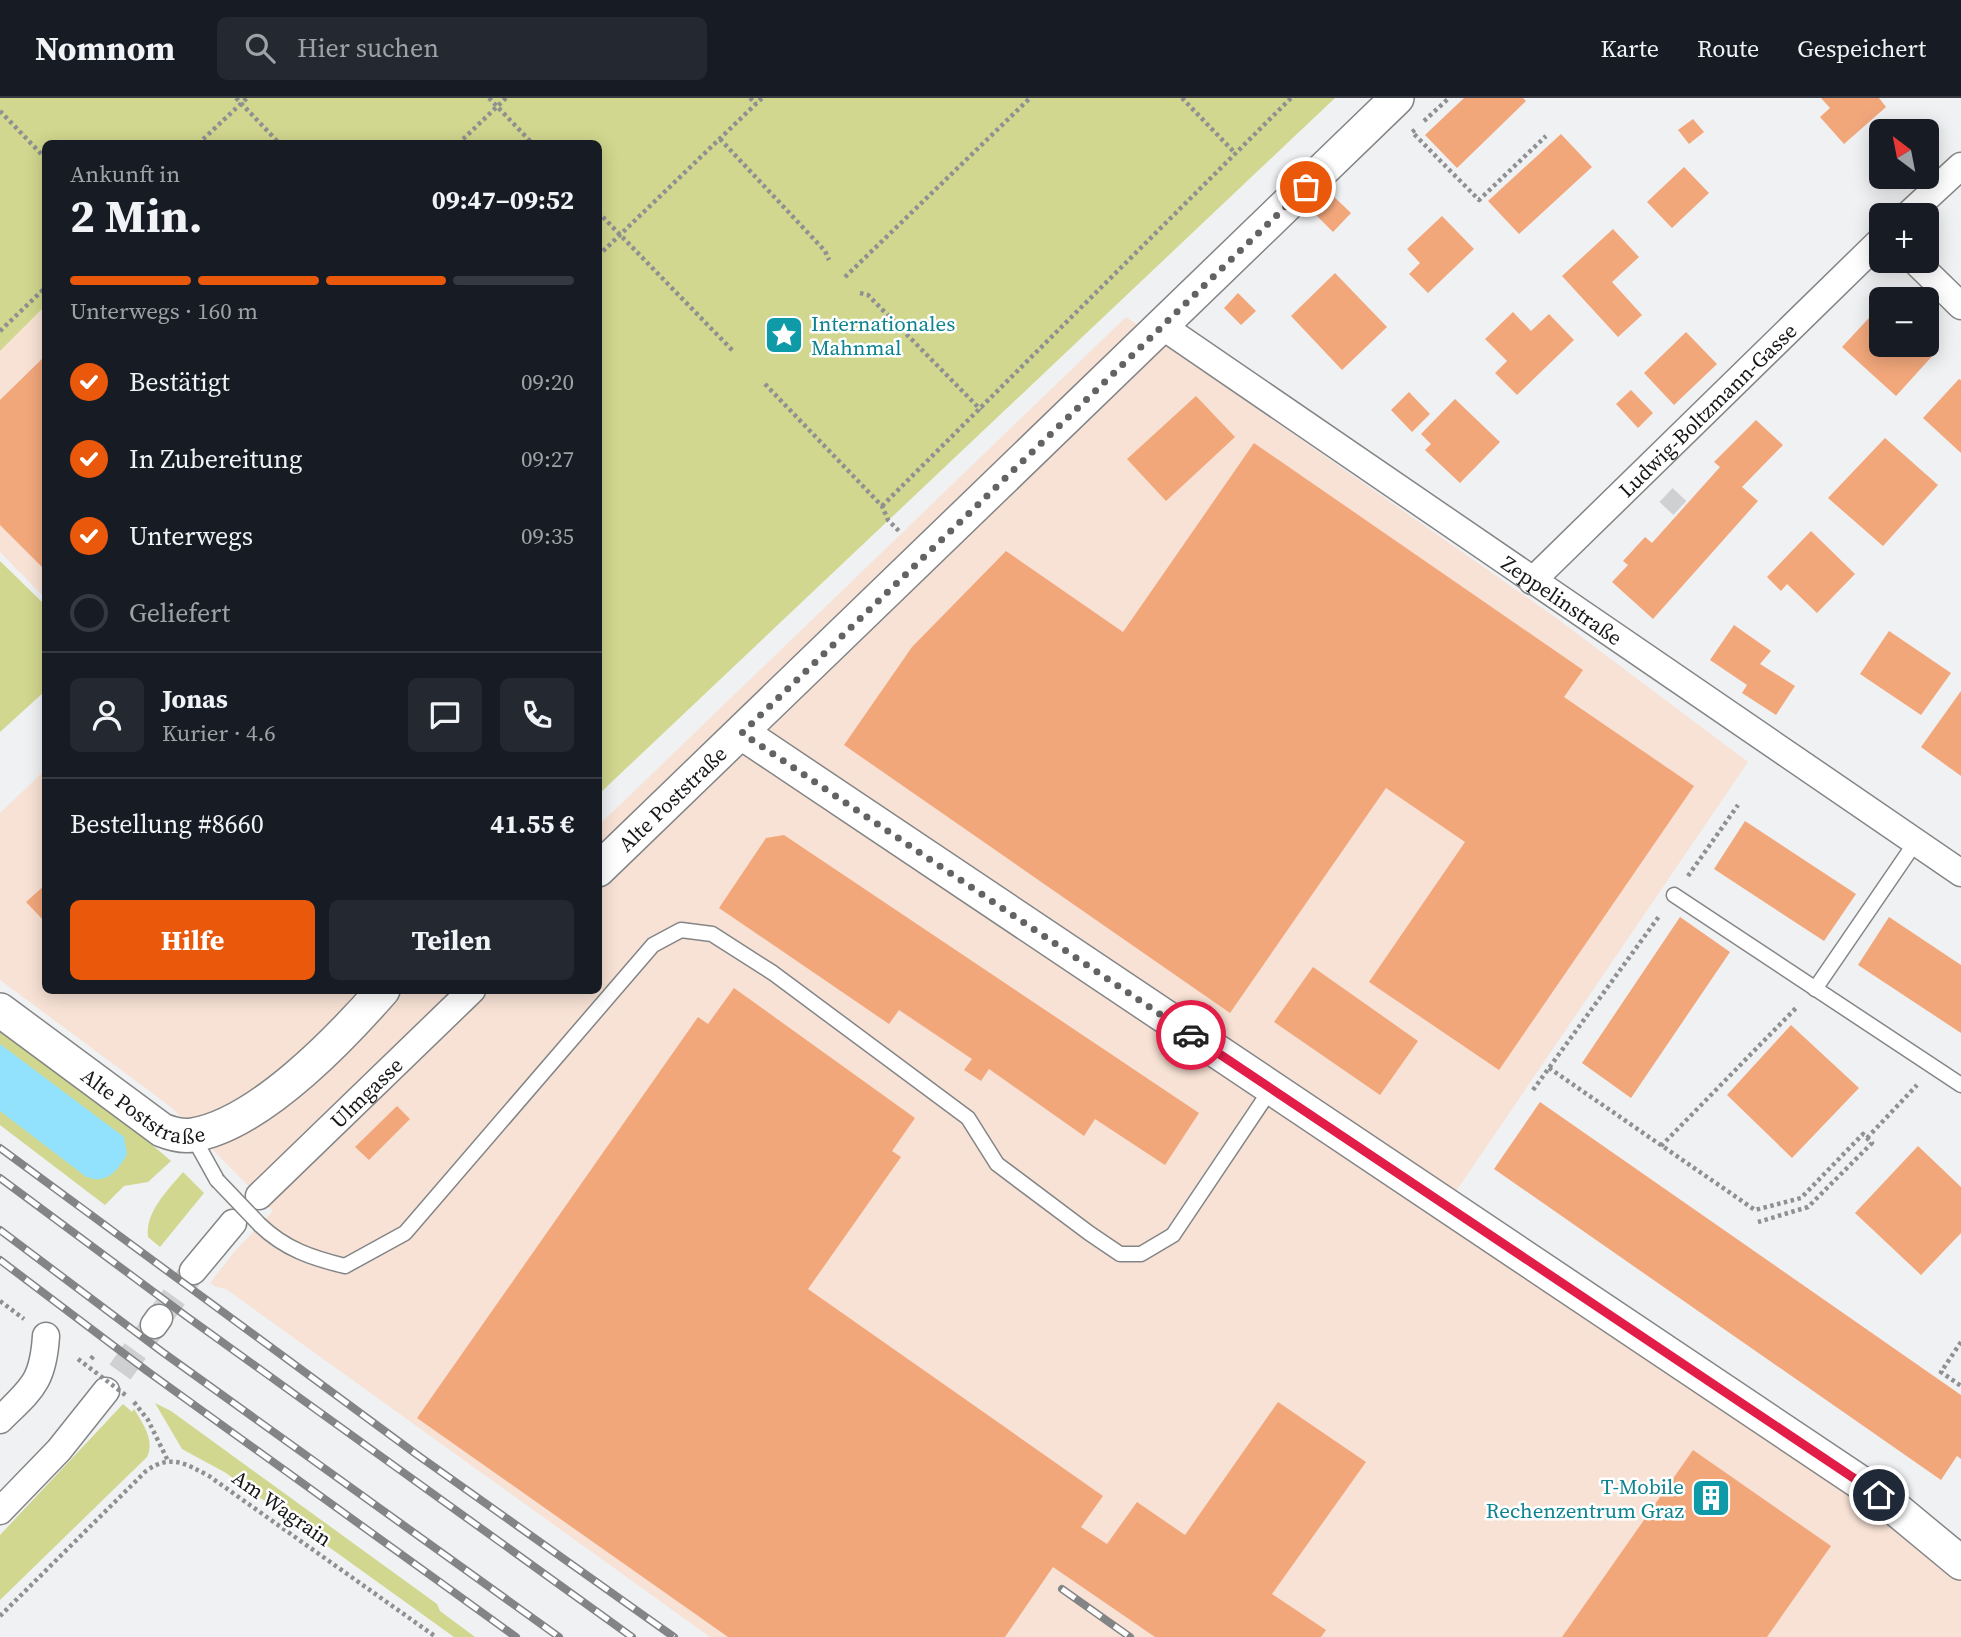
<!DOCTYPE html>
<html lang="de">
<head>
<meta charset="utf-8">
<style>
  body { margin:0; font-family:"Source Serif 4",serif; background:#242831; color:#f1f3f6; height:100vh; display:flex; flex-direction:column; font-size:26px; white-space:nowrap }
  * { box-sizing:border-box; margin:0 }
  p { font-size:23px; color:#9ea1a6 }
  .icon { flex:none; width:38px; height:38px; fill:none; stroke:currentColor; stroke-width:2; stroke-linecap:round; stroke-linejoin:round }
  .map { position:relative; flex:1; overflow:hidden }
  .side { position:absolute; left:42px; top:42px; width:560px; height:854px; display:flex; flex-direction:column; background:#171b24; border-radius:10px; box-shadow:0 4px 18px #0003 }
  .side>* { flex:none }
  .needle { width:46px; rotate:328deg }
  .buttons { position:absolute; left:1869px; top:21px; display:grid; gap:14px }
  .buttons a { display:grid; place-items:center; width:70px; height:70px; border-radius:10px; background:#171b24; box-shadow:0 4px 18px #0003; font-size:35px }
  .pin { position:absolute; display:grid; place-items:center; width:60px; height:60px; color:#fff; margin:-30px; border:4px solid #fff; border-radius:50%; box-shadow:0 2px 7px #0007 }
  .courier { position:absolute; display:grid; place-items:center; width:70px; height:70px; margin:-35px; border:5px solid #e11d48; border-radius:50%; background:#fff; color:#222; box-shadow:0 2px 9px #0007 }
  .head em { font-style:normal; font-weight:700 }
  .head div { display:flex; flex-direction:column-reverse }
  .head { display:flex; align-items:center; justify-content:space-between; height:119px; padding:0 28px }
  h1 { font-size:46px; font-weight:700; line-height:52px }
  .bar { display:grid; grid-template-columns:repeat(4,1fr); gap:10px 7px; align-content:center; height:84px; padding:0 28px }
  .bar i { height:9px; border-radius:5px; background:#363941 }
  .bar .selected { background:#ea580c }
  .bar p { grid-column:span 4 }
  .line { display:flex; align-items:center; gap:18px; padding:0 28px; border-top:2px solid #363941 }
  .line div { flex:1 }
  .round { display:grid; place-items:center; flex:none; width:74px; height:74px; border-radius:10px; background:#242831 }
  ol { padding:0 28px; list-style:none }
  li { display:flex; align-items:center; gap:21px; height:77px }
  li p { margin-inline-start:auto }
  li .icon { padding:7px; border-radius:50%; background:#ea580c; color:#fff; stroke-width:4 }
  li:last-child { color:#9ea1a6 }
  li i { width:38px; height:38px; border:4px solid #363941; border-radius:50% }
  .button { display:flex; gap:14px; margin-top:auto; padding:14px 28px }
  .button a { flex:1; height:80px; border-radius:10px; background:#ea580c; color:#fff; font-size:28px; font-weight:700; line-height:80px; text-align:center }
  .button a+a { background:#242831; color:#f1f3f6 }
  header { display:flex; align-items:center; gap:42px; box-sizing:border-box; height:98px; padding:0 35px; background:#171b24; border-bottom:2px solid #363941 }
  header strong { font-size:33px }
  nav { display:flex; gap:38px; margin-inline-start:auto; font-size:24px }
  .search { width:490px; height:63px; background:#242831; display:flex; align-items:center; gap:18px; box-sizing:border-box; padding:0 24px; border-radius:10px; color:#9ea1a6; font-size:26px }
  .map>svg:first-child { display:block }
</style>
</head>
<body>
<header>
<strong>Nomnom</strong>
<div class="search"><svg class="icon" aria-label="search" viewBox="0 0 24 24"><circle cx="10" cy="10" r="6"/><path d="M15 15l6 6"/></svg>Hier suchen</div>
<nav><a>Karte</a><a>Route</a><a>Gespeichert</a></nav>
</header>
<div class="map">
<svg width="1961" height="1539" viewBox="0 0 1961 1539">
  <rect width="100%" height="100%" fill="#f0f1f3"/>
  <g fill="#f8e2d5">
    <path d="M45 208V500L0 454V253Z"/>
    <path d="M1126 219 1555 519 1748 664 1446 1108 1961 1465V1539H710L226 1191 216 1189 210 1185 235 1153 273 1113 171 1009 0 882V715L45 672 46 892H598L599 727Z"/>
  </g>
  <g fill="#d1d78e">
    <path d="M0 0H1335L599 696 598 46H46L45 208 0 253Z"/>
    <path d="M0 463 46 508 45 593 0 634Z"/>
    <path d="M0 932 143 1039 171 1063 148 1084 124 1088 105 1107 0 1027Z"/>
    <path d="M183 1074 204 1095 160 1149 148 1139C145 1114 168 1092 183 1074Z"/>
    <path d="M155 1305 171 1313 437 1506 440 1513 475 1539H454L226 1375 182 1351Z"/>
    <path d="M123 1306 132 1314 134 1311C143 1326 155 1342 147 1359L0 1502V1437Z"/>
  </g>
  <path fill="#93e2fd" d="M0 946 124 1039 127 1056C118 1073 105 1088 85 1078L0 1013Z"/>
  <g fill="#f2a77b">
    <path d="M1464 0H1523L1526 3 1457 70 1425 37Z"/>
    <path d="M1821 0H1879L1886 9 1844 46 1820 19 1830 10Z"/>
    <path d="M1693 21 1704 34 1689 46 1678 32Z"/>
    <path d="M1561 36 1592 69 1519 136 1488 103Z"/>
    <path d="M1684 69 1709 95 1672 130 1647 104Z"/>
    <path d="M1331 96 1351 115 1333 134 1313 114Z"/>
    <path d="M1442 118 1474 151 1428 195 1409 176 1420 165 1407 151Z"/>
    <path d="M1613 131 1639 159 1612 184 1642 217 1618 239 1562 178Z"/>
    <path d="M1335 175 1387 229 1342 272 1291 218Z"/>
    <path d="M1238 195 1256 213 1241 227 1224 210Z"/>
    <path d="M1881 207V247H1926L1935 255 1896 298 1842 249Z"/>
    <path d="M1513 214 1531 233 1549 216 1574 242 1517 297 1495 275 1507 263 1485 241Z"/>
    <path d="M1686 234 1717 266 1674 307 1644 275Z"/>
    <path d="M46 257V473L0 427V302Z"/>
    <path d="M1959 281 1961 282V355L1923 320Z"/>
    <path d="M1631 292 1653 315 1638 330 1616 306Z"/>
    <path d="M1409 294 1430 316 1412 334 1391 312Z"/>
    <path d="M1196 298 1235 339 1166 403 1127 361Z"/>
    <path d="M1455 301 1500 344 1460 385 1425 352 1431 346 1421 336Z"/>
    <path d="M1756 322 1783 347 1742 389 1758 403 1653 521 1612 484 1628 467 1623 463 1645 439 1652 445 1720 369 1714 364Z"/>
    <path d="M1885 340 1938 387 1883 448 1828 400Z"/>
    <path d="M1254 345 1583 572 1564 599 1694 688 1499 972 1369 884 1465 744 1386 690 1230 915 844 647 912 549 1006 453 1123 534Z"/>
    <path d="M1811 433 1855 476 1817 515 1787 486 1781 493 1767 479Z"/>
    <path d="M1734 527 1771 553 1760 566 1795 588 1776 617 1742 595 1747 587 1710 562Z"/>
    <path d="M1889 533 1951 575 1921 617 1860 576Z"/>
    <path d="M1961 593V678L1921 649Z"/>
    <path d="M1745 723 1856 796 1824 843 1714 771Z"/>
    <path d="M784 737 1199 1015 1165 1067 1095 1021 1084 1038 989 971 981 983 964 972 972 961 899 912 889 926 719 810 766 740Z"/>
    <path d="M46 786V825L26 804Z"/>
    <path d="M1680 819 1730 854 1631 1000 1582 965Z"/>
    <path d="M1889 819 1961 867V935L1858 867Z"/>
    <path d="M1313 869 1418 943 1380 997 1274 924Z"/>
    <path d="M734 890 915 1020 892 1053 901 1059 808 1191 1103 1398 1081 1429 1107 1446 1137 1404 1185 1437 1278 1304 1366 1364 1272 1496 1326 1532 1321 1539H1155L1053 1469 1005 1539H728L417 1320 698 919 708 926Z"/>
    <path d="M1791 927 1859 990 1792 1060 1727 997Z"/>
    <path d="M1540 1004 1961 1297V1361L1957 1358 1941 1382 1494 1071Z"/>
    <path d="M397 1008 410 1021 369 1062 355 1049Z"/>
    <path d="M1918 1048 1961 1089V1135L1921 1177 1855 1115Z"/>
    <path d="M1693 1352 1831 1448 1767 1539H1562Z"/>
  </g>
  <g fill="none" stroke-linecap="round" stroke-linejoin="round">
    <path stroke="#cfd0d2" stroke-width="19" stroke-dasharray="19 10" stroke-linecap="butt" d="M1666 397 1682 412"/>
    <g stroke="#cfd0d2" stroke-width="26" stroke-dasharray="26 13" stroke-linecap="butt">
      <path d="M159 1220 193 1173"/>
      <path d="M120 1274 154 1227"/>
    </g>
    <g stroke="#848586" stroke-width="17">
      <g id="service">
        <path d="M1674 797 1961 987"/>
        <path d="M1815 891 1915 745"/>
        <path d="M192 1037 217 1082"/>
        <path d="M260 1127C285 1151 312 1160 345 1168L405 1135 653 847 681 832 712 836 773 875 968 1020 997 1066 1089 1135 1120 1156H1141L1173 1137 1271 991"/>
      </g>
    </g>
    <g stroke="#848586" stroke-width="29">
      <g id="minor">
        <path d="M1908 117 1961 68"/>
        <path d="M1915 163 1961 208"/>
        <path id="s1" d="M1162 228 1961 775"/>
        <path id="s2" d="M1532 483 1881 142"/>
        <path id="s3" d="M259 1098 472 892"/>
        <path d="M193 1173 233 1125"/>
        <path d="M154 1227 159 1220"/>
        <path d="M0 1322C31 1291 43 1285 46 1238"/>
        <path d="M0 1413 59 1352 106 1293"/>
      </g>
    </g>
    <g stroke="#848586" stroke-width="36">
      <g id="tertiary">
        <path d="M742 635 1879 1397 1961 1465"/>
        <path id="s4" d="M598 772 1397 0"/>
        <path id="s5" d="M0 912 162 1032C172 1036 182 1039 193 1037 259 1026 340 941 383 892"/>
      </g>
    </g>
    <g stroke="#8f9091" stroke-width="4.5" stroke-dasharray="3.5 3.5" stroke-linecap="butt">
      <path d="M236 0 280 46"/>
      <path d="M489 0 533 46"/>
      <path d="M750 0 756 6"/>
      <path d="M1182 0 1235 55"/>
      <path d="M0 13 46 61"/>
      <path d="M1424 23 1449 0"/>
      <path d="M1415 32 1412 34 1479 102 1546 38"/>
      <path d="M720 41 825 153 829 162"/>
      <path d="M198 46 247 0"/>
      <path d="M458 46 506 0"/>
      <path d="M598 114 734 254"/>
      <path d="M598 158 762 0"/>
      <path d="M845 179 1030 0"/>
      <path d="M860 195 868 197 981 312"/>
      <path d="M0 233 46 189"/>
      <path d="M765 286 882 408 888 422 901 435"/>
      <path d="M882 408 1291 0"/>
      <path d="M1688 778 1738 707"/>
      <path d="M1549 970 1755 1112 1801 1100 1863 1036 1872 1045 1808 1109 1758 1124"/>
      <path d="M1533 992 1660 817"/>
      <path d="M1867 1040 1917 987"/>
      <path d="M1661 1048 1798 908"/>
      <path d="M0 1203 24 1221"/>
      <path d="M1961 1244 1941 1274 1961 1288"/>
      <path d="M91 1261 95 1256"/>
      <path d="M134 1304 148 1322 168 1363"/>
      <path d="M0 1518 146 1373C170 1356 185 1365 209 1378L436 1539"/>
    </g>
    <use href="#service" stroke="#fff" stroke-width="14"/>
    <use href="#minor" stroke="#fff" stroke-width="26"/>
    <use href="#tertiary" stroke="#fff" stroke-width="33"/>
    <g stroke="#838485" stroke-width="8">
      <g id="rail">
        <path d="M0 1050 416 1356 674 1539"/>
        <path d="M0 1080 186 1218 632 1539"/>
        <path d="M0 1132 161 1253 559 1539"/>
        <path d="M0 1162 147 1273 516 1539"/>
        <path d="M1062 1491 1130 1539"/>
      </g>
    </g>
    <use href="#rail" stroke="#fff" stroke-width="5" stroke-dasharray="16" stroke-linecap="butt"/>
    <g stroke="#848586" stroke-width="17" stroke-linecap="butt">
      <path id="service-bridge" d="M217 1082 260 1127"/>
    </g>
    <path stroke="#8f9091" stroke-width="4.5" stroke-dasharray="3.5 3.5" stroke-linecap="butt" d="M78 1261 128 1299"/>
    <use href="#service-bridge" stroke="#fff" stroke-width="14"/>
  </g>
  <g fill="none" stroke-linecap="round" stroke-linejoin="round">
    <path stroke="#626364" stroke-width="7" stroke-dasharray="0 12.6" d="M1191 937 742 635 1306 89"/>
    <path stroke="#e11d48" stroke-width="9" d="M1191 937 1879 1397"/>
  </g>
  <defs>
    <g id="sight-square" transform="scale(2.0125)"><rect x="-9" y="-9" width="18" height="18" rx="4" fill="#0f9aa8" stroke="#fff"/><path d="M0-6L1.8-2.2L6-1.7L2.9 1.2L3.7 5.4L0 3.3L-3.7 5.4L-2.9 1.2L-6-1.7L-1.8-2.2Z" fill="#fff"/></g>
    <g id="building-square" transform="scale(2.0125)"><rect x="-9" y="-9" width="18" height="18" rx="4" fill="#0f9aa8" stroke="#fff"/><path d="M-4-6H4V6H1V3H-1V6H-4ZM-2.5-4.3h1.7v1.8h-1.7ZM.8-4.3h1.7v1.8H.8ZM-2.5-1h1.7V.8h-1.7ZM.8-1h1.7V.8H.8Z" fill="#fff"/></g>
  </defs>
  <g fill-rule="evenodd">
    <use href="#sight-square" x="784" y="237"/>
    <use href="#building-square" x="1711" y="1400"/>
  </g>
  <g text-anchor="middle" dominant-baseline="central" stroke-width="5" stroke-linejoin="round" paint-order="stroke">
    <g font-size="21" fill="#0d838f" stroke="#fff" text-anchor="start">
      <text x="811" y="225">Internationales<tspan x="811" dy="24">Mahnmal</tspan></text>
      <text x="1684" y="1388" text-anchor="end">T-Mobile<tspan x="1684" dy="24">Rechenzentrum Graz</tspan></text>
    </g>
    <g font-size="21" fill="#161717" stroke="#fff">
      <text stroke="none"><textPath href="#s2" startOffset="245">Ludwig-Boltzmann-Gasse</textPath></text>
      <text stroke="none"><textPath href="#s1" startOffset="485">Zeppelinstraße</textPath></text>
      <text stroke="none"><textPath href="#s4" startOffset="103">Alte Poststraße</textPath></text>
      <text stroke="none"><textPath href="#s3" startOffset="149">Ulmgasse</textPath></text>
      <text stroke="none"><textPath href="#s5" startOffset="175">Alte Poststraße</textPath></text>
      <text transform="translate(282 1410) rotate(35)">Am Wagrain</text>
    </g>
  </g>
</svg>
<div class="buttons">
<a><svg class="needle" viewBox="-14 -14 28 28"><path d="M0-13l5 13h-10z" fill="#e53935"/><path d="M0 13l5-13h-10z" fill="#9ea1a6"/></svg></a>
<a>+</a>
<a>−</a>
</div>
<div class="pin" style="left:1306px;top:89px;background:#ea580c"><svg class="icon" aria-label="bag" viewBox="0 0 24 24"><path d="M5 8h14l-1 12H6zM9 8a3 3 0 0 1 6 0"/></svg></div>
<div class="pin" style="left:1879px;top:1397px;background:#1f2937"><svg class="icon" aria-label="home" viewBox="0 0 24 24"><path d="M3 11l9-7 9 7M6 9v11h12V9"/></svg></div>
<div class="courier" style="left:1191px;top:937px"><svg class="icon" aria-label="car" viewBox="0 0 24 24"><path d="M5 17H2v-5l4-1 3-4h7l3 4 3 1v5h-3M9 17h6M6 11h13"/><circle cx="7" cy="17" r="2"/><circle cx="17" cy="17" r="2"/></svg></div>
<section class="side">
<div class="head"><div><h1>2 Min.</h1><p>Ankunft in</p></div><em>09:47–09:52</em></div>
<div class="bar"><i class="selected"></i><i class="selected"></i><i class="selected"></i><i></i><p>Unterwegs · 160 m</p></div>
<ol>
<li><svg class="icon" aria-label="check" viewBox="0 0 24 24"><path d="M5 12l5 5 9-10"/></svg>Bestätigt<p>09:20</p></li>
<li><svg class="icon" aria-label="check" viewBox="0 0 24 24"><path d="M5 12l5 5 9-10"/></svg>In Zubereitung<p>09:27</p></li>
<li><svg class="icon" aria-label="check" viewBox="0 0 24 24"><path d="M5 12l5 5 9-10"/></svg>Unterwegs<p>09:35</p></li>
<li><i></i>Geliefert</li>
</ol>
<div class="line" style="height:126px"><a class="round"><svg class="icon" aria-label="person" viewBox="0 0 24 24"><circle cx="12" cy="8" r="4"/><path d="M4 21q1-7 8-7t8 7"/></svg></a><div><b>Jonas</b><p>Kurier · 4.6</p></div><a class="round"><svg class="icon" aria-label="chat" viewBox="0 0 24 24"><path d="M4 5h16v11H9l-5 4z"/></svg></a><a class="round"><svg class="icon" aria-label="phone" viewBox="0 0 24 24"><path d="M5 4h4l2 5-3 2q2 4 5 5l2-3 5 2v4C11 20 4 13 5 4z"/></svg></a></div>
<div class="line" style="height:91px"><div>Bestellung #8660</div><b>41.55 €</b></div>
<div class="button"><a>Hilfe</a><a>Teilen</a></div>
</section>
</div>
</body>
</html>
